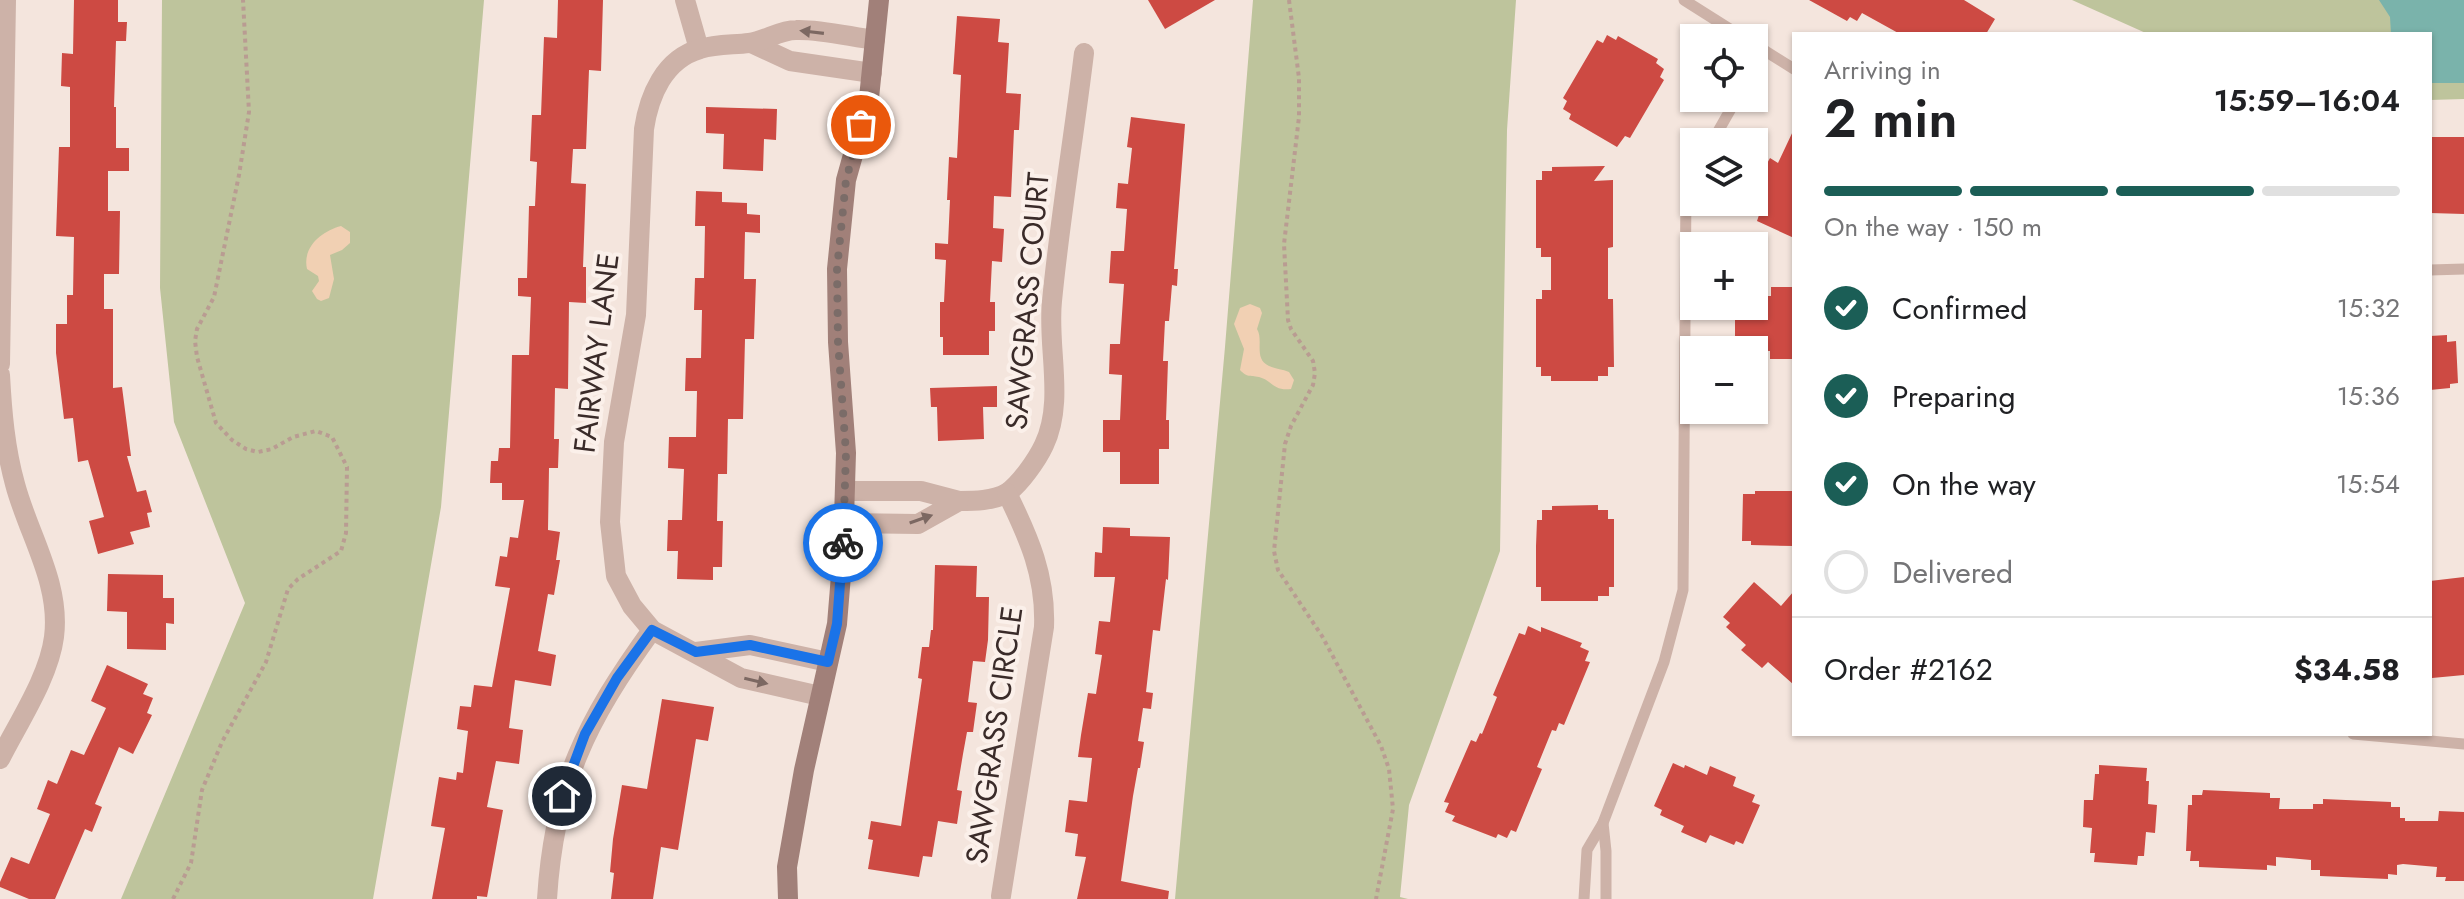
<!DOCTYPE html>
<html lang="en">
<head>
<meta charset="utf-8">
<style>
  body { margin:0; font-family:Jost,sans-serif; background:#f2f2f2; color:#202124; height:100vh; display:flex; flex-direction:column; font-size:30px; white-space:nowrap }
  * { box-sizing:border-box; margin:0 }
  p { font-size:26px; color:#757577 }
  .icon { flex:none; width:44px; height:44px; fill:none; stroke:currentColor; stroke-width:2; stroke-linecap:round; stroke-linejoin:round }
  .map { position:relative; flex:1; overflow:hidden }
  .side { position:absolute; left:1792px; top:32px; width:640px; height:704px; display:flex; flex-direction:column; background:#fff; border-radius:0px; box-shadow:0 2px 6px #0004 }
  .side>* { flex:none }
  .controls { position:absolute; left:1680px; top:24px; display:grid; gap:16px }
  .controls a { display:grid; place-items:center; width:88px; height:88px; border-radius:0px; background:#fff; box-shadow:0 2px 6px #0004; font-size:40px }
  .pin { position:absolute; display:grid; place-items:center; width:68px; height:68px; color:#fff; margin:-34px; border:4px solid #fff; border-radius:50%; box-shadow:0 2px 8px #0007 }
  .courier { position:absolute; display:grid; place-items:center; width:80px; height:80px; margin:-40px; border:6px solid #1a73e8; border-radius:50%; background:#fff; color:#222; box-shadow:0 2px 10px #0007 }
  .overview em { font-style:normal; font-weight:600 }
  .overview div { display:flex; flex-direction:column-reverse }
  .overview { display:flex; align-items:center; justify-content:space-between; height:136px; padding:0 32px }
  h1 { font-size:52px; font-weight:600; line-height:60px }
  .bar { display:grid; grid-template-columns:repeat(4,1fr); gap:12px 8px; align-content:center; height:96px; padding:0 32px }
  .bar i { height:10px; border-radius:6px; background:#e0e0e0 }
  .bar .current { background:#1b5e56 }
  .bar p { grid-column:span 4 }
  .line { display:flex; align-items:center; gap:20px; padding:0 32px; border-top:2px solid #e0e0e0 }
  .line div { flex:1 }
  ol { padding:0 32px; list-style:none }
  li { display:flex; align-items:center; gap:24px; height:88px }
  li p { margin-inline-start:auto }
  li .icon { padding:8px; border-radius:50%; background:#1b5e56; color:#fff; stroke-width:4 }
  li:last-child { color:#757577 }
  li i { width:44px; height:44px; border:4px solid #e0e0e0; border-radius:50% }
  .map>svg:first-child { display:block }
</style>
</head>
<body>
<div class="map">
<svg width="2464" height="899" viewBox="0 0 2464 899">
  <rect width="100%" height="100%" fill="#f4e5dd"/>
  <g fill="#bec49c">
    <path d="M162 0H484L441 507 373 899H121L245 603 174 422 160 288Z"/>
    <path d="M1253 0H1516L1507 130 1500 551 1409 805 1400 897 1408 899H1175L1225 347Z"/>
    <path d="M2072 0H2464V99L2430 100V34H2148Z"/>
  </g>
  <g fill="#f1d0b3">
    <path d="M341 226 350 232V243L342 250 330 255 334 279 329 298 321 301 317 299 312 291 319 281 318 276 307 269C302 247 322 231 341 226Z"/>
    <path d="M1250 304 1260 308 1262 313 1257 329C1264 340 1253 359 1269 366 1276 369 1282 369 1289 372L1294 380 1291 389C1273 391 1273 381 1259 377 1249 375 1248 378 1240 370L1244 349 1234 324 1240 308Z"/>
  </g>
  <path fill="#7ab3ab" d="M2379 0H2464V83H2430V34H2391L2390 17Z"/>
  <g fill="#cd4a43">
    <path d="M74 0H118V22H127L126 41H116L114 107H116V148H129V171H108V211H120L119 274H104V309H113V388L122 387 131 456H127L137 492 146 490 152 512 147 513 150 527 130 532 134 544 98 554 89 521 104 517 88 460 78 462 73 418 64 419 56 353V324H67V295H73L74 237 56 236 59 147H70V87L61 86 62 53 73 54Z"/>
    <path d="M558 0H603L601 71 589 70 586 149H573L571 183 586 184 583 267H586V303L569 302 568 389 555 388 554 439H559L558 468H549L548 530 560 532 556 560H560L554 595 548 594 538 651 556 655 551 686 515 680 509 728 523 730 519 764 496 761 487 807 503 810 487 897 477 896V899H432L445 828 431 826 439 777 456 780 457 772 463 773 468 731 457 729 460 706 471 707 474 685 492 687 510 588 495 586 500 556 507 557 510 537 518 538 524 500H502V483H490L491 461H498L499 448H510L512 355H529L531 297 518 296V278H527L529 206H535L537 162 530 161 532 115H541L544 37 557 38Z"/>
    <path d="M1148 0H1215L1165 29Z"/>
    <path d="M1809 0H1964L1995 19 1986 34H1900L1862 13 1857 21 1850 17 1847 21Z"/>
    <path d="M957 16 1000 19 998 42 1009 43 1006 93 1021 94 1019 130H1014L1011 197 994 196 993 228 1004 229 1002 262 992 261 990 302H995V331H989V355H943V337H940V302H944L946 260 935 259V243L948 244 950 200H947L949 157 957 158 961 75 953 74Z"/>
    <path d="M1607 35 1616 40 1618 36 1658 59 1656 63 1664 69 1660 77 1664 80 1630 138 1625 136 1617 147 1569 119 1571 114 1563 109 1567 101 1563 98 1597 40 1603 43Z"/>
    <path d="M706 107 777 109 776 140 764 139 763 171 723 169 724 134 706 133Z"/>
    <path d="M1131 117 1185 124 1174 269H1178L1177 286 1172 285 1169 321H1165L1163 361H1168L1166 420H1169V449H1159V484H1120V452H1103V420H1120L1122 375 1109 374 1110 344H1120L1124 284 1109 283 1111 251H1124L1127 209 1116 208 1118 183 1128 184 1132 148 1127 147Z"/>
    <path d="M1794 129V238L1757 221 1760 212 1756 210 1767 188 1758 183 1759 178 1770 158 1778 163Z"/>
    <path d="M2430 137H2464V214L2430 213Z"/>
    <path d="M1605 166 1594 181 1613 180V247L1608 248V299H1613L1614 367H1608V376H1598V381H1551V376H1541V367H1536V299H1542V290H1551V257H1541V248H1536V180H1542V171H1552V167Z"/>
    <path d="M696 191 722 192V202L747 203V214L760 215V233L745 232 744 279H756L754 339H745L743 419H728L727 474H718L717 521H723L722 567H713V580L677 579 678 551H667L668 520H682L684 469 668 468 669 437H696L697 391H685L686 358H701L702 310H694L695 278H704L705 226H695Z"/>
    <path d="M1771 287H1794V359H1770V351L1744 350V346H1735V306H1754V296H1771Z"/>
    <path d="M2447 335V342L2456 341 2458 383 2450 384V388L2430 390V336Z"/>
    <path d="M997 386V407H983L984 439 938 441 937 407H931L930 388Z"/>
    <path d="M1755 491H1794V546L1751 545V541H1742L1743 494H1755Z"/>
    <path d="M1598 505V510H1608V519H1614V587H1609V596H1598V601H1541V587H1536V546L1537 520H1542V510H1552V506Z"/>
    <path d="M1103 527 1130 528V536L1170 537 1168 580 1166 579 1160 631 1153 630 1146 692 1153 693 1151 709 1143 708 1138 741 1144 742 1140 768H1138L1133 796 1121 881 1169 891 1168 899H1077L1086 857 1075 856 1078 834 1065 832 1069 800 1087 802 1092 758 1078 757 1081 735 1088 693 1096 694 1102 655 1095 654 1099 621 1110 622 1115 577H1094L1095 552 1102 553Z"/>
    <path d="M935 565 977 566 976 597H989L988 640 985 662 973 661 968 702 977 703 973 732H967L963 754 957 790 962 791 957 824 938 821 932 857 923 856 919 877 868 869 873 840 868 839 871 821 901 826 922 679 918 678 922 647H929L931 630H933Z"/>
    <path d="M108 574 163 575V598H174V624L166 623V650L127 649V612L107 611Z"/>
    <path d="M2464 577V675L2432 678 2430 581Z"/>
    <path d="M1754 582 1781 606 1794 591V685L1768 662 1762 668 1741 650 1746 645 1726 627 1730 623 1723 617Z"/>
    <path d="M1528 626 1541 632V627L1582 643 1580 647 1589 651 1585 661 1590 662 1564 725 1559 723 1556 731 1552 730 1537 767 1542 769 1516 832 1511 830 1507 838 1498 834 1496 838 1452 821 1455 816 1445 812 1449 803 1444 802 1471 740 1476 742 1480 733 1482 734 1497 697 1493 695 1519 633 1525 635Z"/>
    <path d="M107 665 148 684 143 694 153 698 147 713 152 715 133 754 119 747 95 804 102 807 92 832 85 829 55 899H29L0 887V882L11 857 29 864 50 814 37 809 48 780 57 784 71 750 84 755 106 708 91 701Z"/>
    <path d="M662 699 714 707 708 741 696 739 678 850 661 847 653 899H611L614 873 610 872 613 839 622 785 647 789Z"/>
    <path d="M1673 763 1684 768 1685 765 1707 775 1710 766 1736 777 1733 786 1755 795 1752 802 1760 805 1743 844 1736 841 1734 845 1710 835 1706 843 1681 832 1684 826 1660 815 1662 810 1654 806Z"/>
    <path d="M2099 765 2147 768 2146 781H2149L2148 804 2157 805 2155 833 2146 832 2144 856H2138L2137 865 2094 862 2095 853H2090L2092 828 2083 827 2084 800H2093L2095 774H2099Z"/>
    <path d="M2203 790 2270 793V798H2280L2279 809H2313V804H2323V799L2391 802V807H2400V818H2405V821H2438L2439 811 2464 812V881H2445L2446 877H2436L2437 867 2403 864 2397 865V875L2388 874V879L2320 876V870H2311V860L2276 857V866L2267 865V870L2199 867V861H2190L2191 851H2186L2188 805H2192V795H2202Z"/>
  </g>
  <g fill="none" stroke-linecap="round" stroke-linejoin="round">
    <g stroke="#b99c92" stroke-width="4" stroke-dasharray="4 4" stroke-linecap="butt">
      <path d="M1289 0 1299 78V117L1284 244 1288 320 1291 329 1313 361 1315 373 1313 385 1291 426 1285 444 1274 551 1278 570 1322 636 1381 746 1389 769 1393 809 1376 899"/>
      <path d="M173 899 191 863 202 790 222 742 266 662 288 589 298 579 341 551 346 533 347 467 332 437 316 431 293 437 272 449 258 452 246 449 232 440 216 423 197 357 195 341 197 329 214 297 239 175 249 112 243 0"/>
    </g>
    <g stroke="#cdb2a8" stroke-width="11">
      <path d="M1684 0 1744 38"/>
      <path d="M1754 44 1794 69"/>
      <path d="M1754 67 1764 50"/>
      <path d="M1712 142 1737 98"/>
      <path d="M2430 270 2464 269"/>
      <path d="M2353 734 2464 744"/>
      <path d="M1603 823 1606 851V899"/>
      <path d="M1584 899 1587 850 1603 823 1664 662 1683 590 1686 188 1694 174"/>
    </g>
    <g stroke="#cdb2a8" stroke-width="20">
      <path d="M685 0 699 49"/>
      <path d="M751 43 790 61 872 73"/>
      <path d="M0 364 6 0"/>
      <path d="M0 375C2 412 5 448 15 484 28 534 61 583 54 637 49 677 18 723 0 759"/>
      <path d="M959 501C974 501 993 501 1007 493 1020 484 1037 460 1044 445 1065 401 1047 347 1052 301 1060 218 1074 136 1084 53"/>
      <path d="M844 523 918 524 959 501 921 491H845"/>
      <path d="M696 652 750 645 828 662"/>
      <path d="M820 696 741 678 652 630 632 606 616 576 610 522 614 442 636 315 644 129C649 96 664 59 700 49 716 44 733 45 749 43 765 41 780 30 796 30 820 29 851 37 875 40"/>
      <path d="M1001 896 1044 627C1046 576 1029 538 1007 493"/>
      <path d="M547 899C554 785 586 721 652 630"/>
    </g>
    <path stroke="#a18079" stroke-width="20" d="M788 899 787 867 804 770 837 624 843 551 846 453 838 342 837 269 846 180 869 98 879 0"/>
  </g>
  <defs><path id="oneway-solid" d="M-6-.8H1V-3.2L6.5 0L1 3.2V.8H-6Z" transform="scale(2)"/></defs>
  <g fill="#7c6862">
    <use href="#oneway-solid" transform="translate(812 32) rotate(-173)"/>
    <use href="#oneway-solid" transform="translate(921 519) rotate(-19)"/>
    <use href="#oneway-solid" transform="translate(756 681) rotate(13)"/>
  </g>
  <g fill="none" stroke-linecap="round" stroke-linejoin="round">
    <path stroke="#7b6c68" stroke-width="8" stroke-dasharray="0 14.4" d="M843 543 846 453 838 342 837 269 846 180 861 125"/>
    <path stroke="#1a73e8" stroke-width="10" d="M562 796 585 734 617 678 652 630 696 652 750 645 828 662 837 624 843 543"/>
  </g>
  <g text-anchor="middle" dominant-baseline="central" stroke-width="8" stroke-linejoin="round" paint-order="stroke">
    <g font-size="30" fill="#3a2b29" stroke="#fbf0ea">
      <text transform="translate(1027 301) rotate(-85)">SAWGRASS COURT</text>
      <text transform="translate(596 353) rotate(-83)">FAIRWAY LANE</text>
      <text transform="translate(994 735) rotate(-82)">SAWGRASS CIRCLE</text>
    </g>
  </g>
</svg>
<div class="controls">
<a><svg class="icon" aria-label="locate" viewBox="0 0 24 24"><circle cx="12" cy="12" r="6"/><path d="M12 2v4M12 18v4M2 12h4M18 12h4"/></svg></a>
<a><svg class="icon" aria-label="layers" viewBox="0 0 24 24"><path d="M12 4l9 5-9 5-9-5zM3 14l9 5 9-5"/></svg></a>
<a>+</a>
<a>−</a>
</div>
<div class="pin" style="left:861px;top:125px;background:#ea580c"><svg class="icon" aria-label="bag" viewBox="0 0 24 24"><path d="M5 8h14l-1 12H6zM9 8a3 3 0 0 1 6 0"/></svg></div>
<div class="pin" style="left:562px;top:796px;background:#1f2937"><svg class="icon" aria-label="home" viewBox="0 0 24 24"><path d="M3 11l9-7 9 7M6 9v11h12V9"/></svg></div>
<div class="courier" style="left:843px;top:543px"><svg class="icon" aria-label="bike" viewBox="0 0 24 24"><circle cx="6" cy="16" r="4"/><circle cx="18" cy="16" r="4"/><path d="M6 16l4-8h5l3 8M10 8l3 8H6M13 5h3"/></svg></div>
<section class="side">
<div class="overview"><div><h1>2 min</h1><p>Arriving in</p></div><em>15:59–16:04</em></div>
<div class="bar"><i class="current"></i><i class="current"></i><i class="current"></i><i></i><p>On the way · 150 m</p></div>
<ol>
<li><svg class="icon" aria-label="check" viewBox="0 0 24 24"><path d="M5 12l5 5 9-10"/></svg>Confirmed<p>15:32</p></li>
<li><svg class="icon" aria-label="check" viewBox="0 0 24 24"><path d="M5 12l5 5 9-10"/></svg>Preparing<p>15:36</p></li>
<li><svg class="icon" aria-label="check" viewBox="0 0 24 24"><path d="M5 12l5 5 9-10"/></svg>On the way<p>15:54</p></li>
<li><i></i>Delivered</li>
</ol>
<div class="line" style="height:104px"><div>Order #2162</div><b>$34.58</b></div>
</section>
</div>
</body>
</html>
